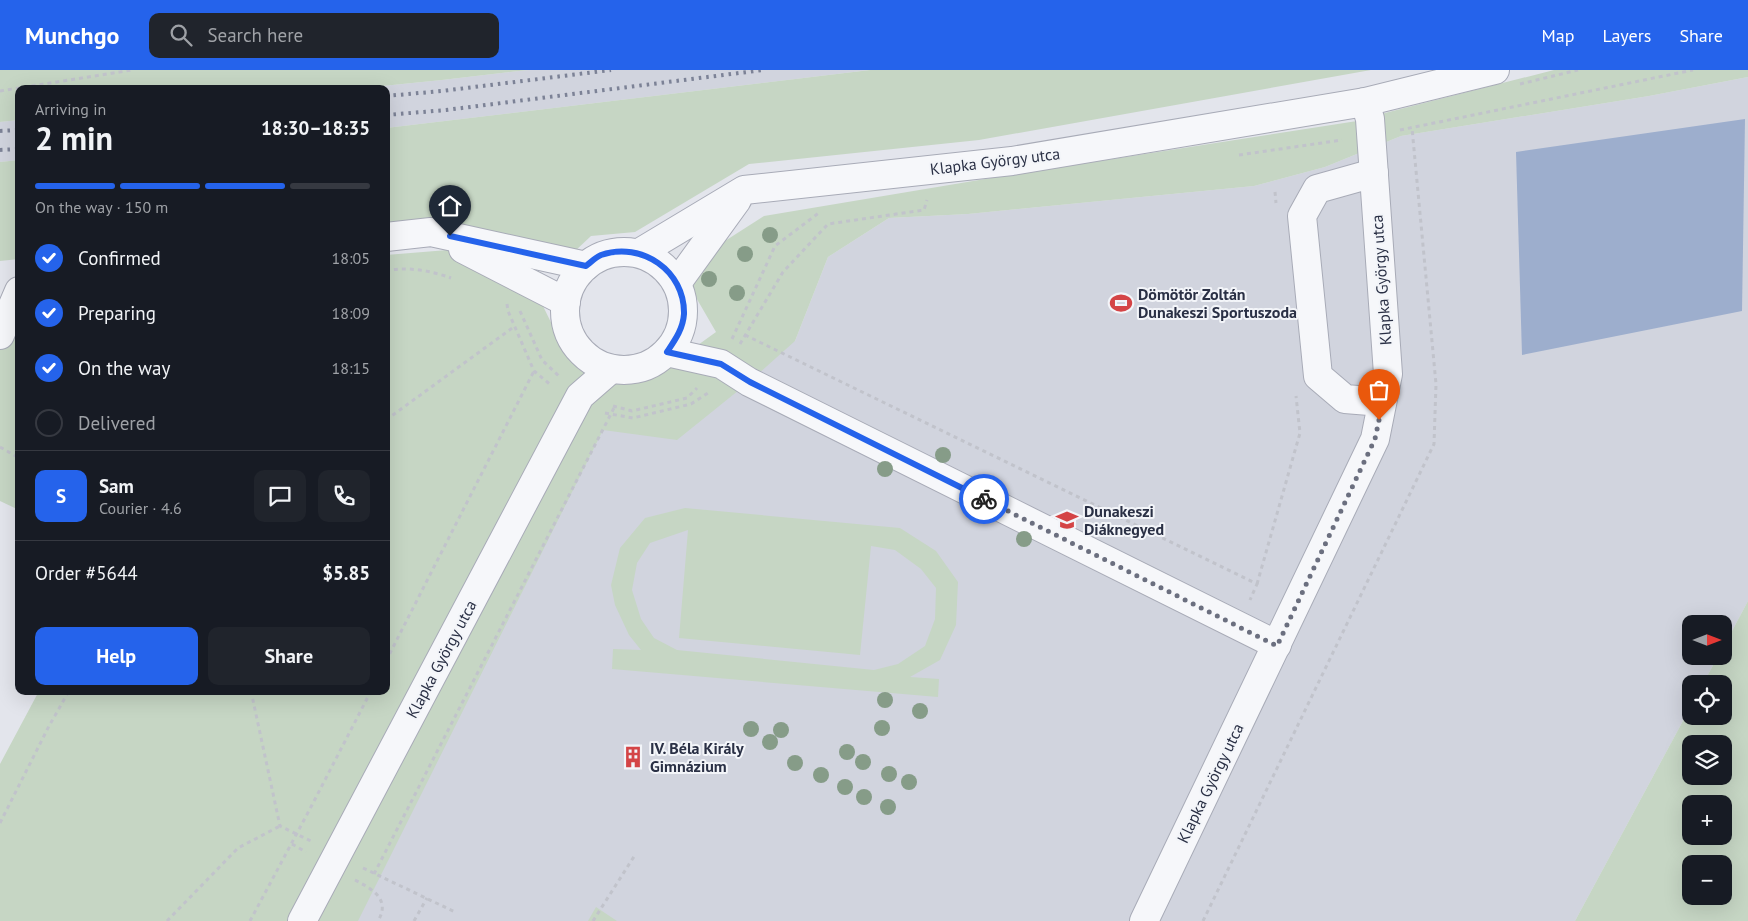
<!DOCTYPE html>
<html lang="en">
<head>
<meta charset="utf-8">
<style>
  body { margin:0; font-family:"PT Sans",sans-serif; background:#20242c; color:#f1f3f6; height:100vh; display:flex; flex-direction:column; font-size:19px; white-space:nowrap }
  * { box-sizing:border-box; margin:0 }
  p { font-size:16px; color:#9ea1a6 }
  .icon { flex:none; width:28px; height:28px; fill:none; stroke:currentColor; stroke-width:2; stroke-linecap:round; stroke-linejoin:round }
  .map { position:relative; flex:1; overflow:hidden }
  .details { position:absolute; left:15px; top:15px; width:375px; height:610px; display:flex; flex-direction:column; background:#171b24; border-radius:10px; box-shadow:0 5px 20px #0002 }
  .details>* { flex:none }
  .needle { width:32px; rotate:90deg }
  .fabs { position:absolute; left:1682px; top:545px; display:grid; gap:10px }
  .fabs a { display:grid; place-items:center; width:50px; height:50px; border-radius:10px; background:#171b24; box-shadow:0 5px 20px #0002; font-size:25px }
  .pin { position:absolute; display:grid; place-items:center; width:42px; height:42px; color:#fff; margin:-51px -21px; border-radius:50% 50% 50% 0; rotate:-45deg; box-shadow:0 0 5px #0007 }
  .pin .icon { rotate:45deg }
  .courier { position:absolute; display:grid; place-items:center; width:50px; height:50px; margin:-25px; border:4px solid #2563eb; border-radius:50%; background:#fff; color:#222; box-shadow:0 1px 6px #0007 }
  .head em { font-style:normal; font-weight:800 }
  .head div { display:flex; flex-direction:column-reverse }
  .head { display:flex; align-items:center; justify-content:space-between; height:85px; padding:0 20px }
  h1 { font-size:32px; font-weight:800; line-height:38px }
  .bar { display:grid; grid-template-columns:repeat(4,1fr); gap:8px 5px; align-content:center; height:60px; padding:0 20px }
  .bar i { height:6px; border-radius:4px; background:#363941 }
  .bar .active { background:#2563eb }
  .bar p { grid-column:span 4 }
  .line { display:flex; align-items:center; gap:12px; padding:0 20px; border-top:1px solid #363941 }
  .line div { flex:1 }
  .round { display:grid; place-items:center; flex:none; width:52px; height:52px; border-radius:10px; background:#20242c }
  ol { padding:0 20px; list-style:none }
  li { display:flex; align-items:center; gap:15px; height:55px }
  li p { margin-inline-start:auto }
  li .icon { padding:5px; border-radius:50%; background:#2563eb; color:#fff; stroke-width:4 }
  li:last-child { color:#9ea1a6 }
  li i { width:28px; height:28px; border:2px solid #363941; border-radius:50% }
  .button { display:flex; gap:10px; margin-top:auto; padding:10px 20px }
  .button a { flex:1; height:58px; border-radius:10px; background:#2563eb; color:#fff; font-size:20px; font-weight:800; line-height:58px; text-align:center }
  .button a+a { background:#20242c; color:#f1f3f6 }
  header { display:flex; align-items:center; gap:30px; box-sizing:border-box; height:70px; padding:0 25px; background:#2563eb; color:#fff }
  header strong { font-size:24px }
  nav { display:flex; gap:28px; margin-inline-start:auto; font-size:18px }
  .search { width:350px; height:45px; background:#20242c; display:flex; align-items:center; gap:12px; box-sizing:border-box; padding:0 18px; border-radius:10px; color:#9ea1a6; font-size:19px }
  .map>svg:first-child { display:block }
</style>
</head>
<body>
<header>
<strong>Munchgo</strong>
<div class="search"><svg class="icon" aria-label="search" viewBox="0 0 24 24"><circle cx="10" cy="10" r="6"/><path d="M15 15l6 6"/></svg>Search here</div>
<nav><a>Map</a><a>Layers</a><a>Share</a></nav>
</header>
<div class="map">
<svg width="1748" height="851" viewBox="0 0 1748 851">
  <rect width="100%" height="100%" fill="#e3e5ec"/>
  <g fill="#d1d4de">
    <path d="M528 0H870L386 58V19H353L442 10Z"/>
    <path d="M1748 7V531L1724 576V554H1691V586H1718L1703 614H1691V636L1575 851H0V787L386 621 528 349 795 271 828 187 889 148 968 144 1254 116 1325 97 1401 66 1649 26Z"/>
    <path d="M19 50V90L0 92V52Z"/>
  </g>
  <g fill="#c6d6c4" fill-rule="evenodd">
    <path d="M0 0H528L442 10 353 19H19V50L0 52Z"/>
    <path d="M870 0H1371L979 70 749 94 635 162 591 166 574 182 386 155V58Z"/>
    <path d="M1554 0H1748V7L1649 26 1401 66 1325 97 1254 116 968 144 889 148 828 187 795 271 749 312 677 370 603 360 358 851H0V694L39 621H386V185L460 179 542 234 562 275 589 292 651 297 673 293 716 262 694 224 689 194 764 146 991 108 1370 49 1381 44Z"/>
    <path d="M19 90V189L0 191V92Z"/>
    <path d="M19 225V440L0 431V228Z"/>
    <path d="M685 438 900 458 936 481 958 512 956 555 940 590 910 607 939 609 938 627 612 599 613 579 641 580 629 565 615 535 611 515 620 478 645 448ZM688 460 679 568 860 585 871 476 895 480 921 499 936 518 935 549 925 576 898 594 874 600 677 580 654 568 641 549 632 520 637 493 650 473Z"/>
    <path d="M1748 531V851H1575L1691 636V646H1724V614H1703L1718 586H1724V576ZM1691 674H1724V706H1691ZM1691 734H1724V766H1691ZM1691 794H1724V826H1691Z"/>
    <path d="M596 837 617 851H588Z"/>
  </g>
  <path fill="#9daecd" d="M1745 49 1742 241 1522 285 1516 82Z"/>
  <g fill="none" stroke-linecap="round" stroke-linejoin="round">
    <g stroke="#a8abb7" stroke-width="30">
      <g id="street">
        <path d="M1374 103 1317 119 1302 146 1318 306 1345 329 1382 332"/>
        <path d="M386 167 431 162 586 196"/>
        <path d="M463 179 566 232"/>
        <circle cx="624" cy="241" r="59"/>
        <path d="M639 183 744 120 1012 91 1365 32 1495 0"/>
        <path d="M677 213 737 130"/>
        <path d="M0 265 19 221"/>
        <path d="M667 282 721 294 749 312 1277 575"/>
        <path d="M302 851 580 326 611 299"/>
        <path d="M1144 851 1375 369 1388 304 1370 49 1365 32"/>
      </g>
    </g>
    <g stroke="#c1c3cb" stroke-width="3" stroke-dasharray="4 4" stroke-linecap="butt">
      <path d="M1520 14 1578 0"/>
      <path d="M0 21 132 0"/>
      <path d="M1400 60 1693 0"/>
      <path d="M1239 85 1342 70"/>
      <path d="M1275 122 1276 133"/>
      <path d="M386 201C407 196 432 201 451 208"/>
      <path d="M507 234 508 241 534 301 552 316"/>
      <path d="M520 241 542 290 560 307"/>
      <path d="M745 265 1257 514 1250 530"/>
      <path d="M732 269 775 176 820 142"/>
      <path d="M740 274 783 202 828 154 924 140 927 130"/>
      <path d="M613 336 632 341 687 328 697 318"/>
      <path d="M605 343 633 348 691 334 711 321"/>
      <path d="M386 350 515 256"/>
      <path d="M0 377 19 388"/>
      <path d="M1257 514 1300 363 1296 326"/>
      <path d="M386 591 534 301"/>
      <path d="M251 621 280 756 311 771"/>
      <path d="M0 753 49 656 69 621"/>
      <path d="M292 774 306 782"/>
      <path d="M363 798 455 842"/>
      <path d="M374 804 615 336"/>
      <path d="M355 810C372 819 391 829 378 851"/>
      <path d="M167 851 238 778 280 756"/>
      <path d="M250 851 312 735 371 621"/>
      <path d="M414 851 427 828"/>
      <path d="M593 851 635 785"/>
      <path d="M1203 851 1434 374 1436 314 1412 58"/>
    </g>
    <use href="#street" stroke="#f6f7fa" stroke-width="28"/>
    <g stroke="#7c8296" stroke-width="4" stroke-dasharray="2.5 5" stroke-linecap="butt">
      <path d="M386 26 442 21 611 0"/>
      <path d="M386 45 446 40 763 0"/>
      <path d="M0 61 19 60"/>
      <path d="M0 80 19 79"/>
    </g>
  </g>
  <g fill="#869c88">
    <circle cx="770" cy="165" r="8"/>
    <circle cx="745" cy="184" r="8"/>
    <circle cx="709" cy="209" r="8"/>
    <circle cx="737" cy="223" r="8"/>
    <circle cx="943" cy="385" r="8"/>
    <circle cx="885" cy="399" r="8"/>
    <circle cx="1024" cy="469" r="8"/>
    <circle cx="885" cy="630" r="8"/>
    <circle cx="920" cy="641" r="8"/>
    <circle cx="882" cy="658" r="8"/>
    <circle cx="751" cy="659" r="8"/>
    <circle cx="781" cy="660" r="8"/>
    <circle cx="770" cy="672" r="8"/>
    <circle cx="847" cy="682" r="8"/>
    <circle cx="863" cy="692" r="8"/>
    <circle cx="795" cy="693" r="8"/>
    <circle cx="889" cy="704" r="8"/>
    <circle cx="821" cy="705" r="8"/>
    <circle cx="909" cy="712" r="8"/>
    <circle cx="845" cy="717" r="8"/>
    <circle cx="864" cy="727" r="8"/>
    <circle cx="888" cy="737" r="8"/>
  </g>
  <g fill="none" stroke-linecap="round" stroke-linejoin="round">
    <path stroke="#6b6f7f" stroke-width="5" stroke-dasharray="0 9" d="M984 429 1277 576 1375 369 1379 350"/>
    <path stroke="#2563eb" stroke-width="6" d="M450 166 586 196C591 192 596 187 601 185 642 171 685 201 684 244 683 259 675 270 667 282L721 294 750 312 984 429"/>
  </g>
  <defs>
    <g id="stadium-bare" transform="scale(1.725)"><path d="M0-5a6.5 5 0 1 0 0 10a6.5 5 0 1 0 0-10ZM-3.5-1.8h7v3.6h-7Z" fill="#d44446" stroke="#f3f5f9" stroke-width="2.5" paint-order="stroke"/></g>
    <g id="school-bare" transform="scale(1.725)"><path d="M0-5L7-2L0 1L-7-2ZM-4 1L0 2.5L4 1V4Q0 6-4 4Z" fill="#d44446" stroke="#f3f5f9" stroke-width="2.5" paint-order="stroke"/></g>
    <g id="building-bare" transform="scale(1.725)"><path d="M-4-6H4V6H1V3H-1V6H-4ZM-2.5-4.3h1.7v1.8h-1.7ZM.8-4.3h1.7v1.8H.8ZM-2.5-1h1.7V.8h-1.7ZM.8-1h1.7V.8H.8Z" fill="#d44446" stroke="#f3f5f9" stroke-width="2.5" paint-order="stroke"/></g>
  </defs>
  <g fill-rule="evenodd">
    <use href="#stadium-bare" x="1121" y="233"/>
    <use href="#school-bare" x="1067" y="450"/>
    <use href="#building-bare" x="633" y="687"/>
  </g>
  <g text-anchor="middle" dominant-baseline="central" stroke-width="4" stroke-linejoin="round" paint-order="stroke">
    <g font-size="16" fill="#2a3045" stroke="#f3f5f9">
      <text transform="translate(995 91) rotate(-7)">Klapka György utca</text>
      <text transform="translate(1381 210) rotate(-94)">Klapka György utca</text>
      <text transform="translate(441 589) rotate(-62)">Klapka György utca</text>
      <text transform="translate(1210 713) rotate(-64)">Klapka György utca</text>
    </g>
    <g font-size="16" font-weight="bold" fill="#2a3045" stroke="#f3f5f9" text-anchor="start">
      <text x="1138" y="224">Dömötör Zoltán<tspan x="1138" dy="18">Dunakeszi Sportuszoda</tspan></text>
      <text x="1084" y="441">Dunakeszi<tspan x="1084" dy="18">Diáknegyed</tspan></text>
      <text x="650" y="678">IV. Béla Király<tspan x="650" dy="18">Gimnázium</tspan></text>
    </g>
  </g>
</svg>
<div class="fabs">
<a><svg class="needle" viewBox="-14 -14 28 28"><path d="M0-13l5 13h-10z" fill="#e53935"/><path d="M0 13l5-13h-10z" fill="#9ea1a6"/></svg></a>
<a><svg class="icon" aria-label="locate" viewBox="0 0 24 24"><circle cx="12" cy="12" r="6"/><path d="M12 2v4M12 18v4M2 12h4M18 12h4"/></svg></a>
<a><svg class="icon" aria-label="layers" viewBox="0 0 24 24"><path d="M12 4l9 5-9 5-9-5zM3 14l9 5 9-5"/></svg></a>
<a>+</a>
<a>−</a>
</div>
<div class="pin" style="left:1379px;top:350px;background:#ea580c"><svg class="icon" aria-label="bag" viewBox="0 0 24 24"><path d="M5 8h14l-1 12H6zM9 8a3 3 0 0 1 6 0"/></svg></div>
<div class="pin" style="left:450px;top:166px;background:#1f2937"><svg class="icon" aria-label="home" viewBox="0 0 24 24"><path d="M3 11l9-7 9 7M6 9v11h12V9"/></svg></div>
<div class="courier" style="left:984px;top:429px"><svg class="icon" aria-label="bike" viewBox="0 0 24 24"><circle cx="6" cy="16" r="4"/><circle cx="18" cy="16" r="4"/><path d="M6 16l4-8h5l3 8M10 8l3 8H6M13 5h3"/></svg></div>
<section class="details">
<div class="head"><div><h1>2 min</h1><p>Arriving in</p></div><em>18:30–18:35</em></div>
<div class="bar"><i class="active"></i><i class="active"></i><i class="active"></i><i></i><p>On the way · 150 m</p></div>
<ol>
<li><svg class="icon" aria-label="check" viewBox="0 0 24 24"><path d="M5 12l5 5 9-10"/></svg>Confirmed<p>18:05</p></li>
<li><svg class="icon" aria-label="check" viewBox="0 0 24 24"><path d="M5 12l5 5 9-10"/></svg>Preparing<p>18:09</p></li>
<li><svg class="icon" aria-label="check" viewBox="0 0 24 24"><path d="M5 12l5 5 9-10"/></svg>On the way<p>18:15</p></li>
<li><i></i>Delivered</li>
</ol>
<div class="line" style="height:90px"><b class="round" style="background:#2563eb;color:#fff">S</b><div><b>Sam</b><p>Courier · 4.6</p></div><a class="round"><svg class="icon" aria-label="chat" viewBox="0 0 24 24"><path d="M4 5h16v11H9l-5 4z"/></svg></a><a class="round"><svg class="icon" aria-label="phone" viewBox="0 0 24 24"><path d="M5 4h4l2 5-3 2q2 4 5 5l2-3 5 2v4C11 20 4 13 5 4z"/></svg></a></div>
<div class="line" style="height:65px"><div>Order #5644</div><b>$5.85</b></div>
<div class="button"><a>Help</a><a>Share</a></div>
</section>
</div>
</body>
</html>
